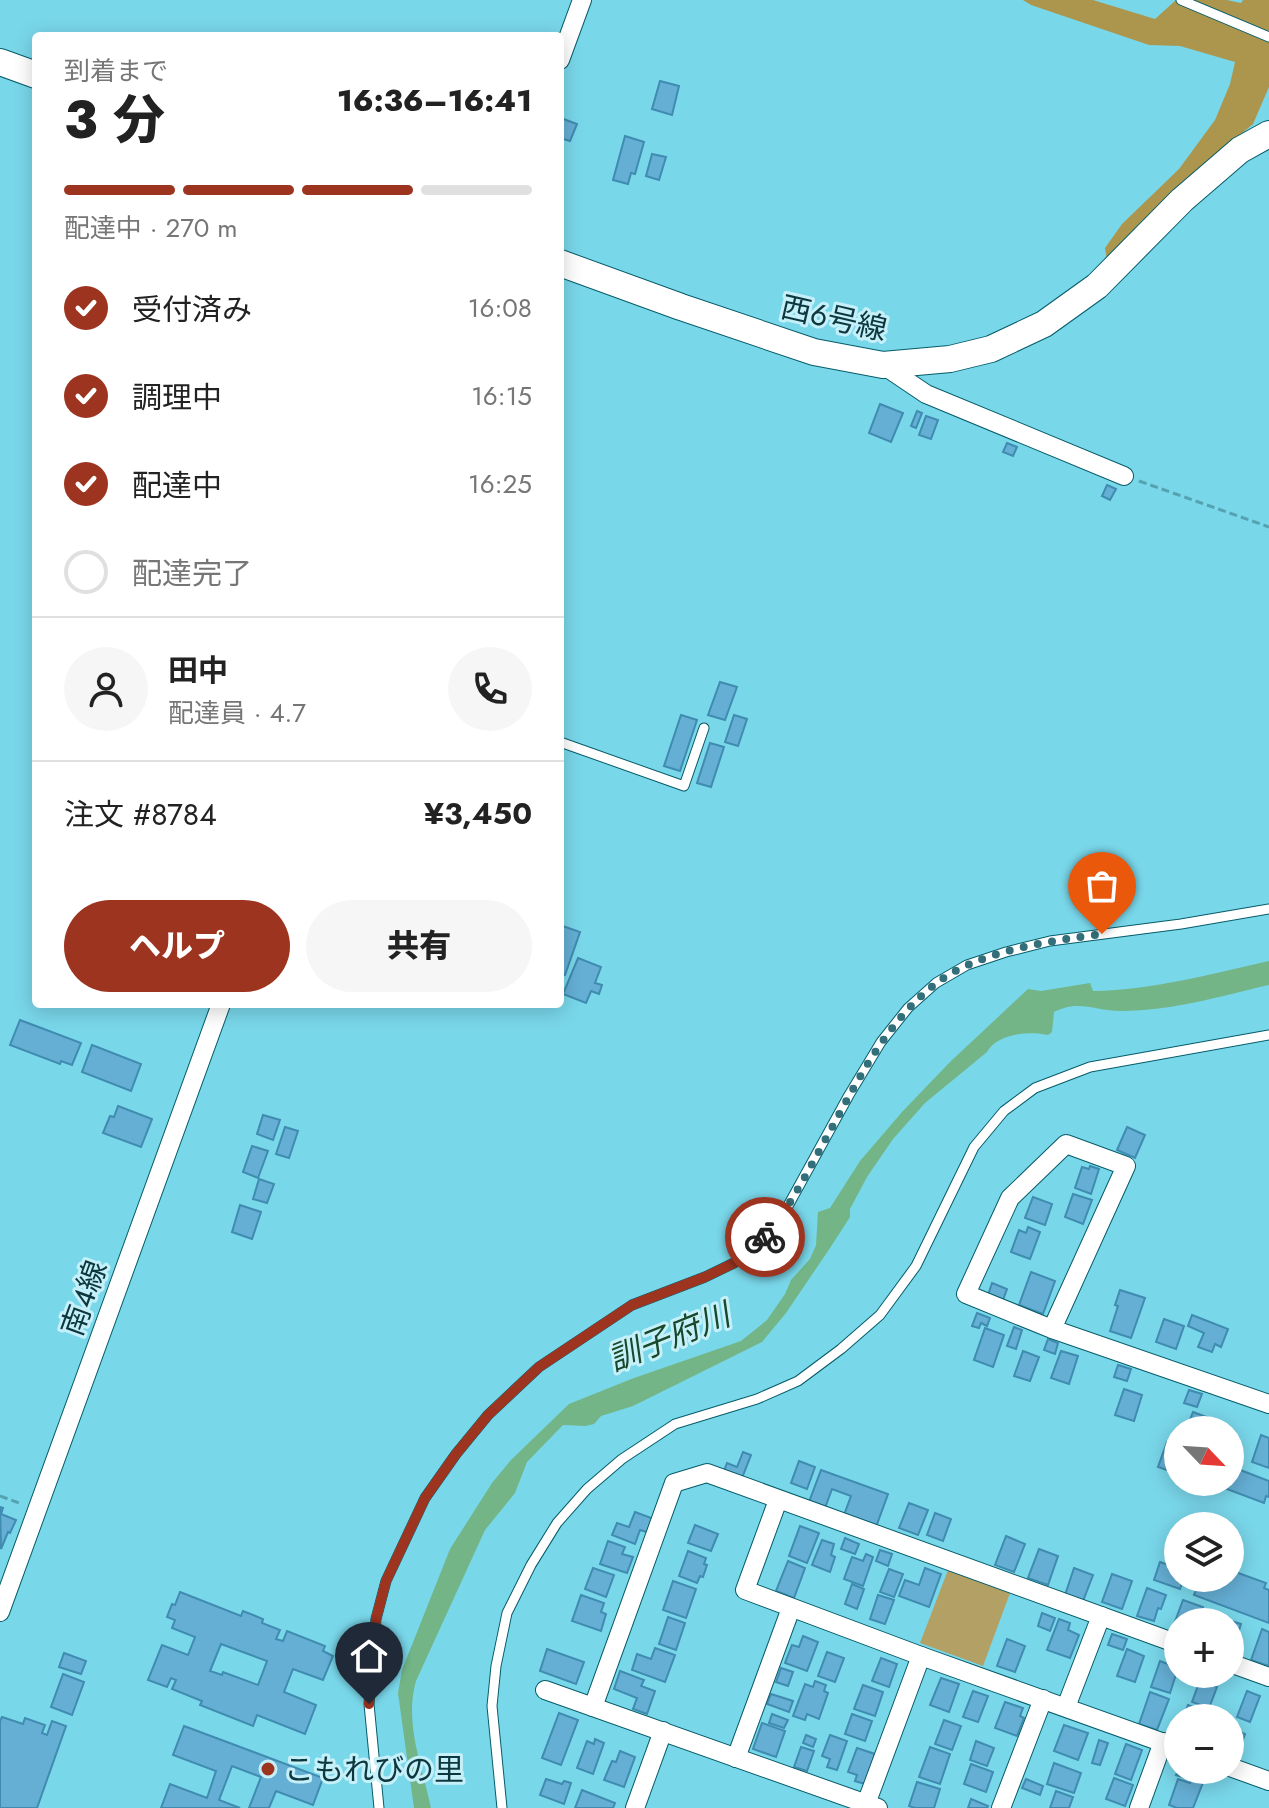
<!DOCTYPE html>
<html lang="ja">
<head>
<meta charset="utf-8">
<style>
  body { margin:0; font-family:Jost,"Noto Sans JP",sans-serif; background:#f6f6f6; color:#222; height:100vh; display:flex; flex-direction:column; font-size:30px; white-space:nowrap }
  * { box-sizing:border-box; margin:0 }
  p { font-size:26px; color:#767676 }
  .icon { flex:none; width:44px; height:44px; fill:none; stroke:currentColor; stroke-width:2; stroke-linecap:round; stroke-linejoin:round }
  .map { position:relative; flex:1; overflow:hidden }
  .side { position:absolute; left:32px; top:32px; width:532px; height:976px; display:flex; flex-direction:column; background:#fff; border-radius:8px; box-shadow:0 4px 20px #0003 }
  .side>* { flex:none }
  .needle { width:52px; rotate:115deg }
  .controls { position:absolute; left:1164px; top:1416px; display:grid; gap:16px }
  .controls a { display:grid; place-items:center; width:80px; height:80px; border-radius:50%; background:#fff; box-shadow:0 4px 20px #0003; font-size:40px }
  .pin { position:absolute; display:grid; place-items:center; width:68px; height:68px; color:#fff; margin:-82px -34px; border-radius:50% 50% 50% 0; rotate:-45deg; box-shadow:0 0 8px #0007 }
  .pin .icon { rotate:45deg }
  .courier { position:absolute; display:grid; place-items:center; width:80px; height:80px; margin:-40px; border:6px solid #9d3420; border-radius:50%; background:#fff; color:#222; box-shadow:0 2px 10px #0007 }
  .summary em { font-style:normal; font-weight:800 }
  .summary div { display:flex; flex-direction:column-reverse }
  .summary { display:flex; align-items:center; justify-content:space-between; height:136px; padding:0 32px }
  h1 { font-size:52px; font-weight:800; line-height:60px }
  .bar { display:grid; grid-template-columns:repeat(4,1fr); gap:12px 8px; align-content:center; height:96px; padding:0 32px }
  .bar i { height:10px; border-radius:6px; background:#e0e0e0 }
  .bar .current { background:#9d3420 }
  .bar p { grid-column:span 4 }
  .line { display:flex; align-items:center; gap:20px; padding:0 32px; border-top:2px solid #e0e0e0 }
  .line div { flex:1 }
  .round { display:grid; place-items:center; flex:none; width:84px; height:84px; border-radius:42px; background:#f6f6f6 }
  ol { padding:0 32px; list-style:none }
  li { display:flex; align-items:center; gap:24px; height:88px }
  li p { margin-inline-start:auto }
  li .icon { padding:8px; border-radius:50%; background:#9d3420; color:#fff; stroke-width:4 }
  li:last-child { color:#767676 }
  li i { width:44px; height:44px; border:4px solid #e0e0e0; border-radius:50% }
  .action { display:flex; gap:16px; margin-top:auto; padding:16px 32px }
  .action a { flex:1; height:92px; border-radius:48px; background:#9d3420; color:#fff; font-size:32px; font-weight:800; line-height:92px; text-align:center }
  .action a+a { background:#f6f6f6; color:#222 }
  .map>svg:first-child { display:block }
</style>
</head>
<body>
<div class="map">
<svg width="1269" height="1808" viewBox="0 0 1269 1808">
  <rect width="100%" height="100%" fill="#79d7ea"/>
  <path fill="#b3a065" d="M948 1570 1010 1593 983 1666 920 1643Z"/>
  <path fill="#ac964d" d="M1023 0H1093L1155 19 1176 0H1227L1241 3 1243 0H1269V87L1253 124 1209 161 1138 225 1107 261 1105 248 1122 224 1179 169 1215 120 1230 84 1235 62 1180 46 1149 45 1031 5Z"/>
  <path fill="#73b586" d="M1269 961V985C1221 996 1171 1011 1121 1011 1095 1011 1079 999 1054 1012L1052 1032 1048 1035C1029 1031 998 1033 987 1052L925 1103 893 1139 867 1177 850 1209V1217L830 1248 786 1313 762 1342 633 1406 601 1416 594 1424 585 1426 563 1425 527 1462 515 1493 485 1530 416 1681C404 1722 422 1766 431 1808H414L398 1693 402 1670 450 1549 492 1483 511 1460 569 1404 634 1378 741 1341 767 1320 785 1294 791 1280 810 1259 816 1245 818 1212 830 1208 860 1161 902 1112 951 1061 1028 989 1041 991 1090 983 1093 991C1153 990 1211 974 1269 961Z"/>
  <g fill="#65afd5" stroke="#408bb0" stroke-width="2" fill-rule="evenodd">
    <path d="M660 81 679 86 672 115 652 109Z"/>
    <path d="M561 118 577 124 570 141 560 138Z"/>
    <path d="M625 136 644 142 635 174 631 173 628 184 613 180Z"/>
    <path d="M652 154 666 157 659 180 646 176Z"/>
    <path d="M880 404 903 413 891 442 869 433Z"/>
    <path d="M917 411 922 413 916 428 911 426Z"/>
    <path d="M926 416 938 420 931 439 919 435Z"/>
    <path d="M1007 443 1017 447 1013 456 1003 452Z"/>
    <path d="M1107 485 1116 489 1110 500 1102 496Z"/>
    <path d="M720 682 737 687 725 720 708 715Z"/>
    <path d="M681 715 697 720 680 771 664 766Z"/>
    <path d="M734 715 747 719 738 746 725 742Z"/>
    <path d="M710 743 724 747 711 787 697 783Z"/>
    <path d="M560 925 580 932 565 975 560 973Z"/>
    <path d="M578 958 601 967 595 983 602 985 599 994 591 991 586 1003 563 994Z"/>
    <path d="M20 1020 81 1043 72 1065 61 1061 60 1064 10 1045Z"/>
    <path d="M92 1045 141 1064 131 1091 82 1072Z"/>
    <path d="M118 1106 152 1119 141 1147 103 1133 110 1116 114 1117Z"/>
    <path d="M263 1115 280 1120 273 1140 257 1134Z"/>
    <path d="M285 1127 298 1131 289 1158 276 1154Z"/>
    <path d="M1127 1127 1145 1135 1135 1158 1117 1150Z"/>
    <path d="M252 1146 268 1151 258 1178 243 1172Z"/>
    <path d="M1090 1166 1099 1169 1091 1194 1075 1188 1082 1167 1089 1169Z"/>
    <path d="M259 1179 274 1184 267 1203 253 1199Z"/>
    <path d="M1073 1194 1092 1200 1083 1224 1065 1217Z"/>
    <path d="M1033 1197 1052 1204 1045 1225 1025 1218Z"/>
    <path d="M240 1205 261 1212 252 1239 232 1232Z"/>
    <path d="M1028 1227 1040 1232 1030 1259 1011 1252 1019 1230 1026 1233Z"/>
    <path d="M1031 1272 1055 1281 1043 1314 1019 1305Z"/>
    <path d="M992 1283 1007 1289 1003 1300 988 1295Z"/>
    <path d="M1120 1290 1145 1298 1131 1338 1110 1331 1118 1306 1115 1305Z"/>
    <path d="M977 1313 990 1318 987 1326 981 1323 979 1328 972 1326Z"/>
    <path d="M1192 1315 1228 1329 1221 1347 1215 1344 1212 1352 1198 1347 1204 1333 1188 1326Z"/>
    <path d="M1164 1319 1184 1326 1176 1349 1156 1342Z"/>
    <path d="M1014 1327 1022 1330 1016 1349 1007 1346Z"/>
    <path d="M985 1328 1004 1335 993 1367 974 1360Z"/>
    <path d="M1048 1339 1058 1343 1055 1354 1044 1350Z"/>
    <path d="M1023 1351 1039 1357 1030 1381 1014 1376Z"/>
    <path d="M1061 1351 1078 1356 1069 1384 1051 1378Z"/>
    <path d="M1118 1365 1131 1369 1127 1381 1114 1377Z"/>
    <path d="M1124 1389 1142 1395 1134 1421 1115 1415Z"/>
    <path d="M1189 1390 1202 1394 1197 1407 1184 1403Z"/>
    <path d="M1193 1412 1212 1419 1207 1430H1186Z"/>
    <path d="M1261 1435 1269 1438V1468L1252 1462Z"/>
    <path d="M1167 1442 1178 1446V1474L1158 1467Z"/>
    <path d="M743 1452 751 1455 742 1478 724 1471 727 1463 737 1467Z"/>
    <path d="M799 1461 815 1467 807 1489 791 1483Z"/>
    <path d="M1230 1466 1269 1481V1497L1266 1496 1264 1503 1216 1485 1217 1482H1230Z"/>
    <path d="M821 1470 888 1494 876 1527 844 1515 851 1496 832 1489 825 1508 809 1502Z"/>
    <path d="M909 1503 928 1510 918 1535 899 1528Z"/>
    <path d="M0 1507 3 1508 1 1514 16 1520 10 1533 8 1532 1 1549Z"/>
    <path d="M635 1512 654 1519 650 1533 640 1530 635 1544 612 1535 617 1523 629 1527Z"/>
    <path d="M935 1513 951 1519 943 1541 927 1535Z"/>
    <path d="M695 1525 718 1534 711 1551 688 1543Z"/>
    <path d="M800 1526 819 1533 807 1563 789 1556Z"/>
    <path d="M1006 1536 1025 1544 1014 1572 995 1565Z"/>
    <path d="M845 1538 859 1544 855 1554 841 1549Z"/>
    <path d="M822 1540 834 1544 831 1555 835 1557 830 1572 812 1565Z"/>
    <path d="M608 1541 625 1547 622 1554 633 1557 627 1573 600 1564Z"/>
    <path d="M1039 1549 1058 1556 1048 1585 1028 1578Z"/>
    <path d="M880 1550 892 1554 888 1566 876 1561Z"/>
    <path d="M688 1551 706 1558 704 1564 707 1565 703 1577 700 1576 697 1583 679 1576Z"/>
    <path d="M866 1554 873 1557 863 1586 844 1579 852 1557 863 1561Z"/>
    <path d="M788 1561 805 1568 794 1598 776 1591Z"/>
    <path d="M1160 1562 1178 1568V1578H1184L1180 1589 1154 1580Z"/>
    <path d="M593 1568 614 1575 606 1597 585 1589Z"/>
    <path d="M925 1568 941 1574 929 1607 899 1596 905 1580 919 1585Z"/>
    <path d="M1074 1568 1093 1575 1083 1601 1065 1595Z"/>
    <path d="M889 1569 903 1574 894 1597 880 1592Z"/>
    <path d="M1230 1570 1266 1583 1264 1588 1269 1590V1623L1194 1595 1201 1578H1230Z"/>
    <path d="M1112 1574 1132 1581 1122 1609 1102 1602Z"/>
    <path d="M673 1581 696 1589 686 1618 663 1610Z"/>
    <path d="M852 1584 864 1589 857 1609 845 1604Z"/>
    <path d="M1147 1588 1166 1595 1161 1609 1158 1608 1154 1621 1137 1616Z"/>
    <path d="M180 1592 241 1616 243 1611 263 1619 262 1623 280 1630 276 1639 283 1641 287 1631 325 1646 323 1651 333 1656 323 1680 293 1669 284 1692 316 1705 305 1734 257 1715 253 1726 200 1705 202 1701 172 1689 176 1680 171 1678 167 1687 148 1680 162 1645 188 1655 195 1637 172 1628 175 1620 167 1617 172 1604 175 1605ZM221 1644 267 1661 258 1685 223 1672 222 1675 210 1671Z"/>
    <path d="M581 1595 604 1603 601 1612 606 1614 601 1631 572 1621Z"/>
    <path d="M878 1595 894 1600 885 1624 870 1619Z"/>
    <path d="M1183 1600 1203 1607 1198 1622H1178V1628L1173 1627Z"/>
    <path d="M1042 1613 1055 1618 1050 1631 1038 1626Z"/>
    <path d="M668 1617 685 1623 676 1650 659 1644Z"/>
    <path d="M1059 1619 1070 1623 1068 1630 1079 1635 1070 1658 1047 1650Z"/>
    <path d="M1225 1619 1241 1624 1234 1647 1230 1646V1622H1225Z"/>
    <path d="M1262 1629 1269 1632V1666L1251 1660Z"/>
    <path d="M1112 1634 1127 1639 1123 1650 1108 1645Z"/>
    <path d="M803 1636 818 1642 807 1671 785 1663 792 1645 799 1647Z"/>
    <path d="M1007 1639 1025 1646 1015 1672 997 1666Z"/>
    <path d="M655 1648 675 1655 665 1682 632 1670 637 1654 651 1659Z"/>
    <path d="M547 1649 584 1662 576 1684 540 1671Z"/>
    <path d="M1127 1649 1144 1656 1135 1682 1117 1676Z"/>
    <path d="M827 1652 844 1658 835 1682 818 1676Z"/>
    <path d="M64 1653 86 1661 81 1674 59 1667Z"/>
    <path d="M881 1658 897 1664 889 1687 872 1681Z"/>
    <path d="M1160 1661 1178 1668 1170 1693 1151 1687Z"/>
    <path d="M781 1668 793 1672 788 1686 776 1682Z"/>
    <path d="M620 1671 644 1680 641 1686 655 1691 647 1714 633 1709 637 1698 614 1689Z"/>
    <path d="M63 1674 84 1682 72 1715 51 1707Z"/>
    <path d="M941 1678 959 1684 949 1712 930 1705Z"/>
    <path d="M1200 1680 1217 1687 1209 1708 1192 1702Z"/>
    <path d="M815 1681 826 1685 824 1691 828 1693 819 1719 807 1714 805 1720 793 1716 805 1684 813 1687Z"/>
    <path d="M863 1685 883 1692 875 1716 854 1709Z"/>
    <path d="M973 1691 988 1696 978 1722 963 1717Z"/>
    <path d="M1247 1691 1260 1696 1250 1722 1237 1717Z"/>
    <path d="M1150 1692 1169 1699 1157 1730 1139 1724Z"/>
    <path d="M771 1694 793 1701 789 1712 767 1704Z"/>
    <path d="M1005 1702 1023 1708 1020 1716 1024 1718 1017 1736 995 1728Z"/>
    <path d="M1188 1705 1209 1713 1207 1718H1183Z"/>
    <path d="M559 1713 578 1720 561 1765 542 1758Z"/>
    <path d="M772 1714 788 1720 784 1728 769 1723Z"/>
    <path d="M852 1714 872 1721 865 1741 845 1734Z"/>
    <path d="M2 1717 23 1724 25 1718 45 1725 42 1733 47 1735 52 1721 66 1726 37 1808H0V1721Z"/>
    <path d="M944 1720 961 1726 952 1750 935 1744Z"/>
    <path d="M762 1723 785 1731 776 1757 753 1749Z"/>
    <path d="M1064 1725 1088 1733 1078 1760 1054 1751Z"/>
    <path d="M184 1726 323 1778 313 1805 276 1791 269 1808H249L261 1777 232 1766 219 1800 240 1808H161L170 1784 207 1798 216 1771 173 1755Z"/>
    <path d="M1230 1728 1245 1734 1236 1759 1230 1757Z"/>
    <path d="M806 1735 816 1739 813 1747 803 1743Z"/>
    <path d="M830 1735 847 1741 837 1770 827 1767 830 1759 822 1756Z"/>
    <path d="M595 1739 604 1743 593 1774 577 1768 587 1741 594 1744Z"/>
    <path d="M1099 1740 1108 1743 1100 1765 1092 1763Z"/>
    <path d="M976 1741 994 1748 987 1766 970 1760Z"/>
    <path d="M1126 1744 1142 1750 1131 1780 1115 1774Z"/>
    <path d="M801 1747 814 1751 807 1771 794 1767Z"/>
    <path d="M930 1747 950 1754 940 1784 919 1777Z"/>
    <path d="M857 1748 875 1754 865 1784 855 1781 857 1775 848 1772Z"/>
    <path d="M620 1751 635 1757 624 1787 604 1780 612 1761 616 1762Z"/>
    <path d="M1054 1763 1081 1773 1074 1793 1047 1784Z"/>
    <path d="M971 1764 993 1772 986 1792 964 1784Z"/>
    <path d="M1178 1770H1192L1189 1779 1176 1775Z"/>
    <path d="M1192 1776 1204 1780 1193 1808H1177L1169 1805 1178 1779 1190 1783Z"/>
    <path d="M1114 1778 1133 1785 1125 1806 1106 1799Z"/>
    <path d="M546 1779 562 1784 564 1781 571 1783 564 1804 540 1795Z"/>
    <path d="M1026 1779 1043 1786 1040 1795 1022 1788Z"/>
    <path d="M917 1782 940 1789 934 1808H915L909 1806Z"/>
    <path d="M582 1790 615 1803 613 1808H575Z"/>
    <path d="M1056 1791 1073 1797 1069 1808H1050Z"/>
    <path d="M971 1799 988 1806 987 1808H968Z"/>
  </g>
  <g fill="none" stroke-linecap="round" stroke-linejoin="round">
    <g stroke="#065c69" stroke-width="11">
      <g id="lane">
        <path d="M1181 0 1269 37"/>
        <path d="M560 742 684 786 704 728"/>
        <path d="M379 1808 369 1704 376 1619 386 1581 425 1498 456 1454 488 1415 539 1367 632 1305 705 1277 734 1263 762 1241 783 1215 849 1095 881 1042 908 1008 936 983 967 965 1006 952 1050 941 1181 924 1269 909"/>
        <path d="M502 1808 492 1706 496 1666 507 1613 531 1565 557 1523 587 1489 622 1459 675 1424 757 1399 798 1381 841 1349 880 1315 916 1266 974 1147 1004 1111 1035 1088 1090 1067 1269 1035"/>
      </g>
    </g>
    <g stroke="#065c69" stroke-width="20">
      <g id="street">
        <path d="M560 60 582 0"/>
        <path d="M883 365 926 394 1124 476"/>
        <path d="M1052 1329 1126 1166 1066 1144 1010 1198 966 1294 1052 1329 1269 1404"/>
        <path d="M778 1500 745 1590 921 1656 1178 1748"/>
        <path d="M0 1612 221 1004"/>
        <path d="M1230 1663 1269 1677"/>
        <path d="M545 1690 878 1808"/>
        <path d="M593 1707 674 1483 707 1473 1178 1644"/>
        <path d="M1066 1707 1101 1616"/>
        <path d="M736 1758 791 1608"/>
        <path d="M1230 1767 1269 1781"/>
        <path d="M866 1804 921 1656"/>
        <path d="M635 1808 663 1731"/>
        <path d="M1001 1808 1043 1699"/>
        <path d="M1139 1808 1163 1742"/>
      </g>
    </g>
    <g stroke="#065c69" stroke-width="28">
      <g id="secondary">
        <path d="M0 62 36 75"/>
        <path d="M560 263 681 307 814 352 883 365 950 359 991 349 1044 324 1097 286 1182 200 1240 150 1269 134"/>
      </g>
    </g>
    <g stroke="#55a2b1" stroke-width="3" stroke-dasharray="8 4" stroke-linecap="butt">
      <path d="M1139 481 1269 527"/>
      <path d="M0 1496 22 1504"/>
    </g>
    <use href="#lane" stroke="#fff" stroke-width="9"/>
    <use href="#street" stroke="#fff" stroke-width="18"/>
    <use href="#secondary" stroke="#fff" stroke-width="26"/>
  </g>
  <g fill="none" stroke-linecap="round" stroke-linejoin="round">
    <path stroke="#336f7a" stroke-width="8" stroke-dasharray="0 14.4" d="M765 1237C791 1206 809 1169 829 1133 858 1080 886 1023 934 985 976 951 1050 941 1102 934"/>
    <path stroke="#9d3420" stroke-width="10" d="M369 1704 376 1619 386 1581 425 1498 456 1454 488 1415 539 1367 632 1305 705 1277 734 1263 765 1237"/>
  </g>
  <circle fill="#9d3420" stroke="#c5f0f9" stroke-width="3" cx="268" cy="1769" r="8"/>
  <g text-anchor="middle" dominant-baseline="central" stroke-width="6" stroke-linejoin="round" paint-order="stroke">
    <g font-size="30" fill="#0d373e" stroke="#c5f0f9">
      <text transform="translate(834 318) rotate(13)">西6号線</text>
      <text transform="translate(84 1298) rotate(-70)">南4線</text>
    </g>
    <g font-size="30" fill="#0d373e" stroke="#c5f0f9" text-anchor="start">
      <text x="284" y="1769">こもれびの里</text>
    </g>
    <g font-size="32" font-style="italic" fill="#164829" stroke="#c5f0f9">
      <text transform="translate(669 1337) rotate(-22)">訓子府川</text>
    </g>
  </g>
</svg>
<div class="controls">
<a><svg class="needle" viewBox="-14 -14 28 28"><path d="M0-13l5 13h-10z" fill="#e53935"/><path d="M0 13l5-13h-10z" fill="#767676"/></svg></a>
<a><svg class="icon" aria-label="layers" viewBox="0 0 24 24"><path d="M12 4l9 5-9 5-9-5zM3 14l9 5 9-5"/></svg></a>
<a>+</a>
<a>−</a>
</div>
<div class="pin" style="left:1102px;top:934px;background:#ea580c"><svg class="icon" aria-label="bag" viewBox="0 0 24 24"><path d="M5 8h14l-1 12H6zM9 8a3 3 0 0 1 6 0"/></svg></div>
<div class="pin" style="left:369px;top:1704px;background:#1f2937"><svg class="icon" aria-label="home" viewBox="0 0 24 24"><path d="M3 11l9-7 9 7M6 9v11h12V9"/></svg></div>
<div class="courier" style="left:765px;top:1237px"><svg class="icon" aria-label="bike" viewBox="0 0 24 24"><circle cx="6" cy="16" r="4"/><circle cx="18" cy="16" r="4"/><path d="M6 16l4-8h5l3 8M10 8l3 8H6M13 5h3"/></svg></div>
<section class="side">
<div class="summary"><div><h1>3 分</h1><p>到着まで</p></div><em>16:36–16:41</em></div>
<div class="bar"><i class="current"></i><i class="current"></i><i class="current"></i><i></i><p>配達中 · 270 m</p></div>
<ol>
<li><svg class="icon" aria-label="check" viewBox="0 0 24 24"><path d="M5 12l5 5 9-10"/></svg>受付済み<p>16:08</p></li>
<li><svg class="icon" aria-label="check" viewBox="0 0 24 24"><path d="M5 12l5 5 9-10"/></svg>調理中<p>16:15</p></li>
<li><svg class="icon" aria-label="check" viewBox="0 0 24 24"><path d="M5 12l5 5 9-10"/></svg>配達中<p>16:25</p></li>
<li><i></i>配達完了</li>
</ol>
<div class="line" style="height:144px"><a class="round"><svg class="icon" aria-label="person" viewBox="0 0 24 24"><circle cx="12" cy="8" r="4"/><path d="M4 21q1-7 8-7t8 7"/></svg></a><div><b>田中</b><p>配達員 · 4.7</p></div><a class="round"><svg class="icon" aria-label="phone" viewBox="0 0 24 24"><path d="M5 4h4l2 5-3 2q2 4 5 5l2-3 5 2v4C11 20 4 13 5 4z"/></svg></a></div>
<div class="line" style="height:104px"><div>注文 #8784</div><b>¥3,450</b></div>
<div class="action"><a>ヘルプ</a><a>共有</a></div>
</section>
</div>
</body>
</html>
